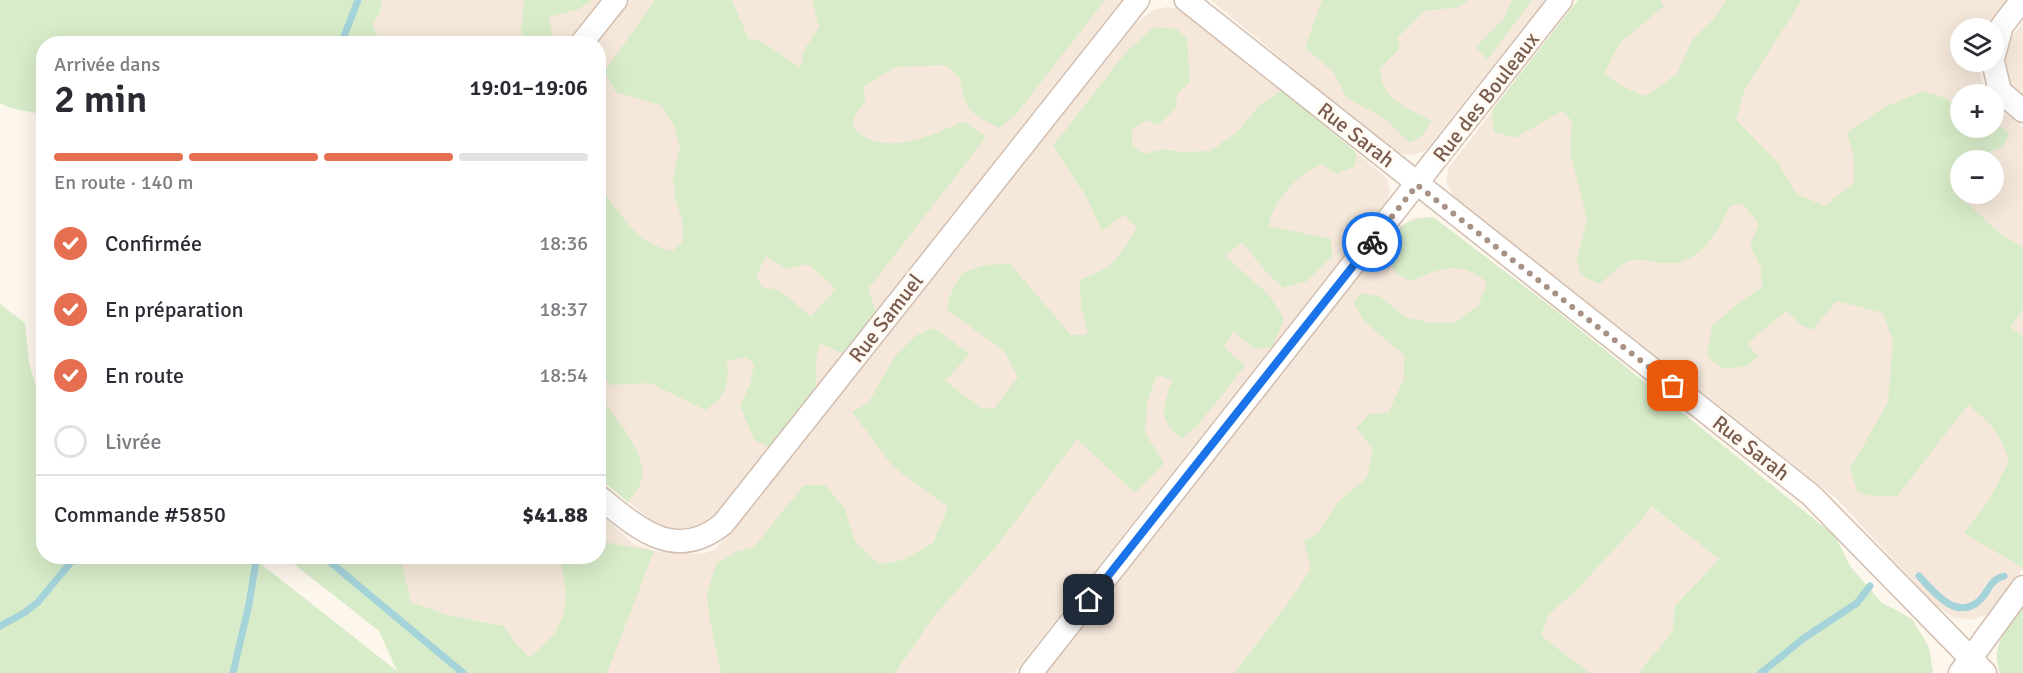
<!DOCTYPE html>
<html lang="fr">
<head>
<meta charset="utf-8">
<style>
  body { margin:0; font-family:Signika,sans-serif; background:#f2f2f3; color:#2b2b33; height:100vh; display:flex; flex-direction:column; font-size:22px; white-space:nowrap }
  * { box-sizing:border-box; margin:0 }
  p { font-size:20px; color:#7c7c81 }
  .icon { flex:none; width:33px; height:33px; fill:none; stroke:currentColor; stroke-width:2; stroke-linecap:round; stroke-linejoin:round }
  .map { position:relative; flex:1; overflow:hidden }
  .side { position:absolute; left:36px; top:36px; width:570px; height:528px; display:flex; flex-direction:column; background:#fff; border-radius:24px; box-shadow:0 6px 24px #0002 }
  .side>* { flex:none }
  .controls { position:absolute; left:1950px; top:18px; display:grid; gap:12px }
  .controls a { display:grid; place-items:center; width:54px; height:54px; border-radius:50%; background:#fff; box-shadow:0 6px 24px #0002; font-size:30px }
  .pin { position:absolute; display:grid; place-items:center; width:51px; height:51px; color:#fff; margin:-26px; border-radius:12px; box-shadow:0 3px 9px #0006 }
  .courier { position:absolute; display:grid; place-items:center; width:60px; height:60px; margin:-30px; border:4px solid #1a73e8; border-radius:50%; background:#fff; color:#222; box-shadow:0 2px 8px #0007 }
  .headline em { font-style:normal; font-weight:600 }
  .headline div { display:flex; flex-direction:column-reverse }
  .headline { display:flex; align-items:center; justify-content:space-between; height:102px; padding:0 18px }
  h1 { font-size:39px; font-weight:600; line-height:45px }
  .bar { display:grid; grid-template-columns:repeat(4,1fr); gap:9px 6px; align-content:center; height:72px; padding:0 18px }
  .bar i { height:8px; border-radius:4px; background:#e1e1e2 }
  .bar .active { background:#e76f51 }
  .bar p { grid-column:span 4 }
  .line { display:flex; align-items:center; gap:15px; padding:0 18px; border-top:2px solid #e1e1e2 }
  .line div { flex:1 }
  ol { padding:0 18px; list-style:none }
  li { display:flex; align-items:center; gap:18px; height:66px }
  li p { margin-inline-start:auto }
  li .icon { padding:6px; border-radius:50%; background:#e76f51; color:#fff; stroke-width:4 }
  li:last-child { color:#7c7c81 }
  li i { width:33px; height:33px; border:3px solid #e1e1e2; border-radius:50% }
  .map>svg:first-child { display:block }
</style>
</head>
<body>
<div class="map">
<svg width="2023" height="673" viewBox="0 0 2023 673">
  <rect width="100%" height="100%" fill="#fdf6ec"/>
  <g fill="#f5e8da" fill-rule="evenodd">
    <path d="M382 0H603L567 43H380L373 25 380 12Z"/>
    <path d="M631 0H1122L742 484 711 519 696 527 677 531 660 527 599 478 597 44Z"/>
    <path d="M1211 0H1545L1425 151 1412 155 1398 153 1378 139Z"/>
    <path d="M1578 0H2009L1989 28H1960V62H1980L1981 81 1990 94H1960V128H1994V100L1999 108 2023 128V569L1987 615 1971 620 1955 618 1937 607 1836 498 1453 196 1446 181 1449 167ZM1960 160H1994V194H1960Z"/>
    <path d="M1167 7 1180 9 1285 93 1387 178 1390 192 1387 201 1014 673H895L935 615 948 507 933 543 903 560 879 564 765 673H607L611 659 547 643 529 657 513 640 504 626 447 615 410 602 343 557 598 556 599 513 633 543 654 551 702 554 714 550 738 524 1136 23 1153 10Z"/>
    <path d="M2023 22V98L2015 91 2007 75 2004 57 2011 38Z"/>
    <path d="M1433 217 1531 292 1312 568 1286 606 1234 673H1045L1379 249 1394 232 1413 218Z"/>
    <path d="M1650 506 1719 559 1674 607 1673 631 1638 673H1590L1541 636 1548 615 1576 591 1644 517Z"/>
  </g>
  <g fill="#d8ecc9" fill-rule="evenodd">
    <path d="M0 0H382L380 12 373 25 380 43 44 44 43 115C29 110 13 111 0 103Z"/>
    <path d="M524 0H592L579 9 549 17 554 44 532 43 521 33Z"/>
    <path d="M655 0H732L748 38C770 42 781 57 801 67L803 52 819 27 812 0H1105L1017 113 1000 128C973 116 963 108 960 79L946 65 896 67 864 86 865 103 856 113 852 126C880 160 930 136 964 121L986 137 869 288 876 314 844 354 820 343 816 359V390L771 448 754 440 740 406 750 384 754 365 747 357 727 361C729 384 726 398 705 410L650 383 611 385 599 374 598 188C625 214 632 242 672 251L682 242V219L675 199 673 178 680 147 673 123 660 105 616 92 604 72ZM766 256 786 269 808 264 836 289 811 316 779 290 762 287 756 276Z"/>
    <path d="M1322 0H1468L1459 7 1424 11 1398 37 1399 49 1380 68C1381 101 1407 107 1432 121L1421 137 1409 143 1385 119 1346 97 1333 71 1305 48Z"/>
    <path d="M1512 0H1532L1487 60 1476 47 1504 18Z"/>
    <path d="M1578 0H1660L1664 6 1619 44 1604 73 1621 86 1645 96 1677 74 1692 40 1714 19 1726 0H1802L1745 89 1736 120 1779 164 1796 194 1825 206 1854 182V157L1847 133 1885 107 1923 91C1947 99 1960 98 1960 128H1994V122L2009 133 2004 146 1975 157 1973 160H1960V179L1952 189 2003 236 2023 247V310L2010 328 2023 336V568L1964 533 1990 499 2009 461C2001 434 1990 422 1968 405L1897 496H1873L1858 492 1850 469 1888 402 1893 341 1883 313 1836 301 1813 330 1801 325 1786 311 1747 344 1758 356 1746 367 1722 368 1707 356 1712 326 1737 304 1762 287 1761 268 1750 245 1759 224 1743 204 1730 206C1717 234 1699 266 1665 263 1654 263 1643 258 1633 260 1619 263 1611 277 1599 284L1581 275 1577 259 1587 218 1570 152 1572 121 1562 111 1515 138 1494 132 1492 110Z"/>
    <path d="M1154 27 1176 29 1187 38 1190 82 1177 94 1176 108 1158 125 1146 120 1132 130V145L1144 154 1163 149 1182 152 1210 151 1236 133 1259 106 1282 90 1356 152 1355 166 1337 174 1321 164C1299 174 1272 201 1269 226L1331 239 1332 257 1307 281 1284 288 1268 274 1242 242 1225 256 1269 295 1284 319 1272 347 1255 349 1233 331 1224 347 1245 366 1198 425 1182 439C1156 420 1164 406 1172 380L1157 375 1147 403 1145 433 1164 463 1135 493 1077 439 995 548 935 615 895 673H721L709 615 707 594 716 564 735 552 754 547 804 485H825L845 509 855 542 879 564 903 560 933 543 948 507 893 467 852 412 868 403 896 355 915 336 934 328 970 354 945 381 981 408 994 409 1018 377 1004 351 947 310 949 298 961 274 983 265 1010 264 1071 335 1088 334 1081 306 1080 280C1116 266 1117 260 1137 228L1124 215 1102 231 1088 200 1053 146 1125 53Z"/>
    <path d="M1433 217 1553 308 1835 536 1850 566 1881 602 1912 619 1929 647 1933 673H1638L1673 631 1674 607 1719 559 1651 506 1644 517 1576 591 1548 615 1541 636 1590 673H1234L1286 606 1311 569 1304 541 1318 533 1338 502 1367 477 1373 448 1356 428 1369 414 1388 413 1404 379V355L1364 321 1353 301 1363 293 1381 297 1405 317 1433 323 1456 322 1478 306 1487 283C1461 259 1440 269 1410 281L1397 274 1379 249C1398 228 1403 219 1433 217Z"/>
    <path d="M0 304 25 323 29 364 41 403 43 404 44 556 252 557 397 671 379 631 285 557H400L411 602 447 615 504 626 513 640 529 657C568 629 572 602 559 557L598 556 599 541 654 551 607 673H0Z"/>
    <path d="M598 396C614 414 650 456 641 482 639 489 632 496 628 502L599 478Z"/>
    <path d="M2023 608V673H2000C1990 644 2007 630 2023 608Z"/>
  </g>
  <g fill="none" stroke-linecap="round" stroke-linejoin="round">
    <g stroke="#a5d3da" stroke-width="7">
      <path d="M341 44 358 0"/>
      <path d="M323 556 463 673"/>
      <path d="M1919 576C1934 592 1957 623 1981 599 1990 589 1990 580 2004 576"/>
      <path d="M0 626 24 613 38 602 76 556"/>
      <path d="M233 673 249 604 256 561"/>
      <path d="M1761 673 1804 638 1857 603 1870 586"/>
    </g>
    <g stroke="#d1beb0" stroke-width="25">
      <g id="minor">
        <path d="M1186 0 1811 495 1985 673"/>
        <path d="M581 44 616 0"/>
        <path d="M1994 55 2002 26 2022 0"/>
        <path d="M1993 62 2000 91 2023 111"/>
        <path d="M598 496C638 528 674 563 723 524L1138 0"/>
        <path d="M1031 673 1561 0"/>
        <path d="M1960 673 2023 587"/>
      </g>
    </g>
    <use href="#minor" stroke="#fff" stroke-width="22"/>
  </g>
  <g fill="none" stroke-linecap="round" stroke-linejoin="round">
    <path stroke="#a89285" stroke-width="6" stroke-dasharray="0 10.8" d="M1372 242 1417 185 1673 386"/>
    <path stroke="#1a73e8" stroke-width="8" d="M1089 600 1372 242"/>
  </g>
  <g text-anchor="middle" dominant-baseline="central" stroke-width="6" stroke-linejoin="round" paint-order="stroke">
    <g font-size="21" fill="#7a5c4d" stroke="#fffaf3">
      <text transform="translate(1486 97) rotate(-52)">Rue des Bouleaux</text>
      <text transform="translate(1356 135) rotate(38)">Rue Sarah</text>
      <text transform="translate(886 318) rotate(-52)">Rue Samuel</text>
      <text transform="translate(1751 448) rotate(38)">Rue Sarah</text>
    </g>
  </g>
</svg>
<div class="controls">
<a><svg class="icon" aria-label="layers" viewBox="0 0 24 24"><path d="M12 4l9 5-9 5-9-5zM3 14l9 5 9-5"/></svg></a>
<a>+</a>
<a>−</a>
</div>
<div class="pin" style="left:1673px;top:386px;background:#ea580c"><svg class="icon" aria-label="bag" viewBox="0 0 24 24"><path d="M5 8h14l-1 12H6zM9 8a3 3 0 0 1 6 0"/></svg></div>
<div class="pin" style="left:1089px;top:600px;background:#1f2937"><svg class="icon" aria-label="home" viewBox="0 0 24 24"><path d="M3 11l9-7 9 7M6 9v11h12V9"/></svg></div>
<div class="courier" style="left:1372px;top:242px"><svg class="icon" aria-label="bike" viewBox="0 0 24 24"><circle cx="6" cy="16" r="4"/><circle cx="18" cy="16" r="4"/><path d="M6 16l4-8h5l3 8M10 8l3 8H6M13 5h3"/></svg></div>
<section class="side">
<div class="headline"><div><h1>2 min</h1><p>Arrivée dans</p></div><em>19:01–19:06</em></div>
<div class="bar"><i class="active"></i><i class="active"></i><i class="active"></i><i></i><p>En route · 140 m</p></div>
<ol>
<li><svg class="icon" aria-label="check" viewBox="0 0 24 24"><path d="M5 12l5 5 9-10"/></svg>Confirmée<p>18:36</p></li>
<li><svg class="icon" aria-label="check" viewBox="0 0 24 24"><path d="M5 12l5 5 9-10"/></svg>En préparation<p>18:37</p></li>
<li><svg class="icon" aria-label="check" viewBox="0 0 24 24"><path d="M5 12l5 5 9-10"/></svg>En route<p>18:54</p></li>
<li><i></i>Livrée</li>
</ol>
<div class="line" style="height:78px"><div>Commande #5850</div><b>$41.88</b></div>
</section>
</div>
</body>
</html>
